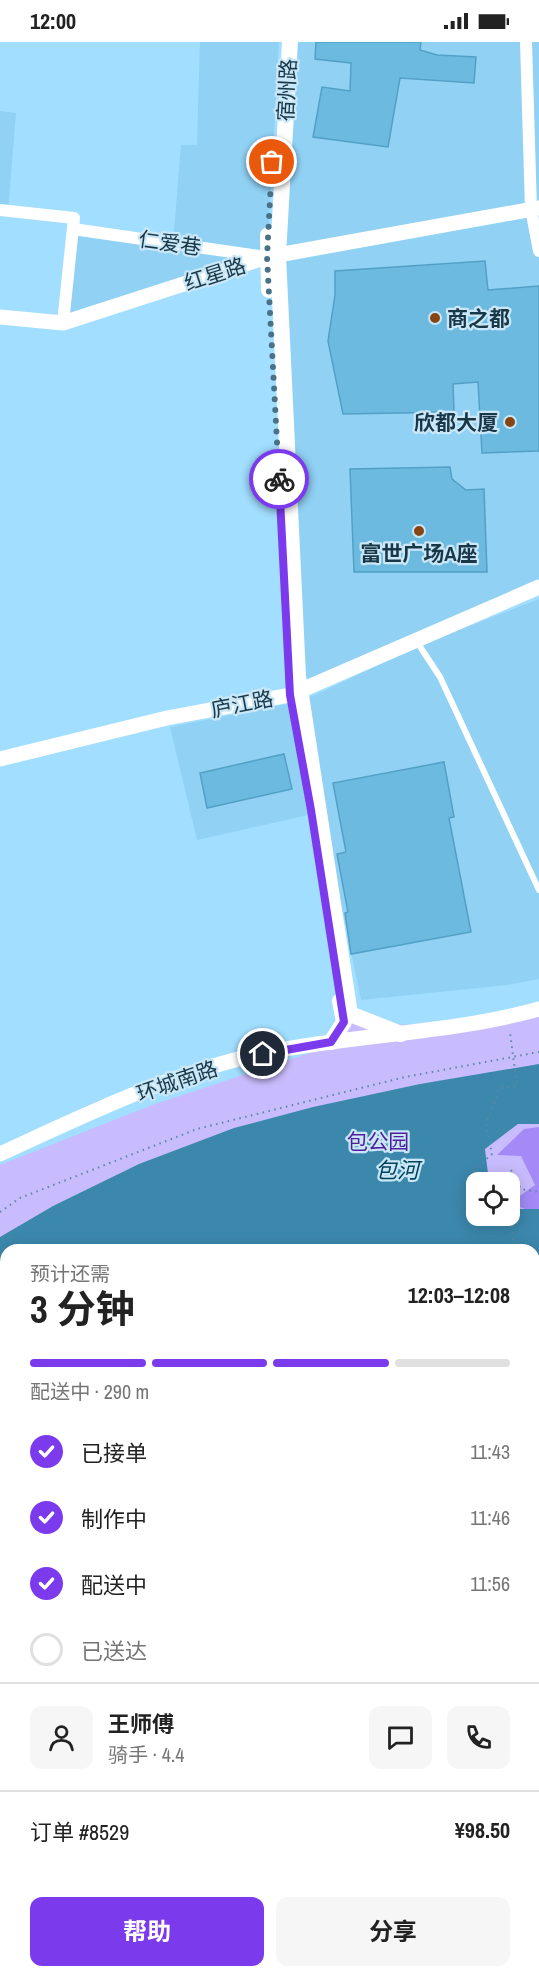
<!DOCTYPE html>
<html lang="zh">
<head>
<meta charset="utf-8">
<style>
  body { margin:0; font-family:"Archivo Narrow","Noto Sans SC",sans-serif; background:#f6f6f6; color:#222; height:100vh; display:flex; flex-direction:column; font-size:22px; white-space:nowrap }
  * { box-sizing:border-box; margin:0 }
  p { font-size:20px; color:#767676 }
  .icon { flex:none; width:33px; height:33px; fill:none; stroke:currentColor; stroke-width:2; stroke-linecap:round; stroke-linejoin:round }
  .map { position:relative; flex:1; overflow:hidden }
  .sheet { position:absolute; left:0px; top:1202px; width:540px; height:734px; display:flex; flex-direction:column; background:#fff; border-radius:18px 18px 0 0; box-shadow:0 3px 15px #0003 }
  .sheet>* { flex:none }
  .fabs { position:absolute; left:466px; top:1130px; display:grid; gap:12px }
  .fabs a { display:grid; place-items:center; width:54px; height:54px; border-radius:12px; background:#fff; box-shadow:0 3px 15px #0003; font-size:30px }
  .pin { position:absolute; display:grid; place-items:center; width:51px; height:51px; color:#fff; margin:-26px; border:3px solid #fff; border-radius:50%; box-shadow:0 2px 6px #0007 }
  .courier { position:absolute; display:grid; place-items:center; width:60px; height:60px; margin:-30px; border:4px solid #7c3aed; border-radius:50%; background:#fff; color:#222; box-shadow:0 2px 8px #0007 }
  .head em { font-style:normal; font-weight:700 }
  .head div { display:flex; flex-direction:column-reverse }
  .head { display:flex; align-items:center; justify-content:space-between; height:102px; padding:0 30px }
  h1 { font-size:39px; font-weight:700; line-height:45px }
  .bar { display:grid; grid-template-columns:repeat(4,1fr); gap:9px 6px; align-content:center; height:72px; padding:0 30px }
  .bar i { height:8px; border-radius:4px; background:#e0e0e0 }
  .bar .active { background:#7c3aed }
  .bar p { grid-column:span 4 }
  .line { display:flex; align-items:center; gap:15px; padding:0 30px; border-top:2px solid #e0e0e0 }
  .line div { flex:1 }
  .round { display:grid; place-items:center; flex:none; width:63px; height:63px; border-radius:12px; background:#f6f6f6 }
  ol { padding:0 30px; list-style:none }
  li { display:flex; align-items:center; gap:18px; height:66px }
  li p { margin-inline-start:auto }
  li .icon { padding:6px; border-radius:50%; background:#7c3aed; color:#fff; stroke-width:4 }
  li:last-child { color:#767676 }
  li i { width:33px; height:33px; border:3px solid #e0e0e0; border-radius:50% }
  .primary-button { display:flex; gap:12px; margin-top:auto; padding:12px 30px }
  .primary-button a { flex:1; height:69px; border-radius:12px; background:#7c3aed; color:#fff; font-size:24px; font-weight:700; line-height:69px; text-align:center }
  .primary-button a+a { background:#f6f6f6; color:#222 }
  .status { display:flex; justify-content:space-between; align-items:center; height:42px; padding:0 30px; background:#fff; direction:ltr }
  .status svg { height:16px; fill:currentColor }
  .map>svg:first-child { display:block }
</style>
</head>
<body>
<div class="status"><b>12:00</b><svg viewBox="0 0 49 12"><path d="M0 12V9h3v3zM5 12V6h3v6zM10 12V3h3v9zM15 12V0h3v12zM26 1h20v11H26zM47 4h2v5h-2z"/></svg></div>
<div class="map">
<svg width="539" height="1934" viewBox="0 0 539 1934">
  <rect width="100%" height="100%" fill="#a2deff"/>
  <g fill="#90d1f4">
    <path d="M200 0H279L267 215 63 281 73 187 173 201 181 103H197Z"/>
    <path d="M290 0H539V545L299 649 278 214Z"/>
    <path d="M0 69 16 71 8 169 0 168Z"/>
    <path d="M539 557V937L507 943 361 958 322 770 197 798 170 685 286 662 315 653 423 602Z"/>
    <path d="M539 1347V1541L534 1543V1349Z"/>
    <path d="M6 1550V1677L0 1679V1552Z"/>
    <path d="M0 1862 6 1877V1929H12V1934H0Z"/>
  </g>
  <path fill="#c9bcfe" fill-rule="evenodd" d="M539 966V1347L534 1349V1208H6V1425H0V1123L152 1063 325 1006 351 976 405 983 508 972ZM477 1140H510V1173H477Z"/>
  <path fill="#a38af6" d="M539 1085V1167H525L510 1161 535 1143 521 1114 497 1113 524 1087Z"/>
  <path fill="#3c88ad" d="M539 1022V1082H518L485 1107 489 1140H477V1173H510V1167H539V1272H534V1208H6V1359L0 1361V1195L53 1164 139 1122 234 1086 313 1065 420 1042Z"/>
  <g fill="#6dbae1" stroke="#53a0c6" stroke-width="1.5">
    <path d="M316 0H421L420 8 437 13 476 15 474 41 400 36 388 105 313 95 322 45 350 49 351 21 315 17Z"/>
    <path d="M485 219 488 248 539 244V409L482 411 478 340 453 342 454 370 343 372 328 299 335 253V229Z"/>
    <path d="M450 425 452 437 466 448 484 447 487 530H354L350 427Z"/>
    <path d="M284 712 292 747 207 766 200 731Z"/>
    <path d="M444 720 454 775 449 776 471 890 351 912 345 871 348 870 337 812 346 810 333 741Z"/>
  </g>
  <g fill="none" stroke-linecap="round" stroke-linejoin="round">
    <g stroke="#5a88a0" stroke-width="2" stroke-dasharray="1.5 4.5" stroke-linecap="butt">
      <path d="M511 1128 521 1147 539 1150"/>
      <path d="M477 1151 471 1131 492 1112 486 1082 500 1046 517 1044 510 990"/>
      <path d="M0 1170 20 1156 197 1087 405 1035 539 1010"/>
      <path d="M510 1172 514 1202 521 1208"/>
      <path d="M534 1221 539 1228"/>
      <path d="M534 1298 539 1297"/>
      <path d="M0 1385H6"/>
      <path d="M534 1521 539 1519"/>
    </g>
    <path stroke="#fff" stroke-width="6" d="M417 600 440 635 539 848"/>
    <g stroke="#fff" stroke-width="12">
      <path d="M526 0 531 167 539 209"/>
      <path d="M0 168 74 176 63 281"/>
      <path d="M73 187 266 215"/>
    </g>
    <g stroke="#fff" stroke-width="15">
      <path d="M0 275 63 281 267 215 539 166"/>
      <path d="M0 717 167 676 290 653 539 545"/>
      <path d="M0 1112C85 1073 173 1030 264 1011 355 992 449 992 539 967"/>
    </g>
    <g stroke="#fff" stroke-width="16">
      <path d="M290 0 278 214 298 634 350 972 401 992"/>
      <path d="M268 193 269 248"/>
      <path d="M331 1000 344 980 340 959"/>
      <path d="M534 1756 539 1768"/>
      <path d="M534 1827 539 1839"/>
    </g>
    <g stroke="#fff" stroke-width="20">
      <path d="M534 1543 539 1541"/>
      <path d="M534 1573 539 1571"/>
      <path d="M0 1751 6 1748"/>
      <path d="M0 1781 6 1778"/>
    </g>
  </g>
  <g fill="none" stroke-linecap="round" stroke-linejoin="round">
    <path stroke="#487288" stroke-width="6" stroke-dasharray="0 10.8" d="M272 120 267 215 279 437"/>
    <path stroke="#7c3aed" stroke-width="8" d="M263 1012 331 1000 344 980 311 768 290 653 279 437"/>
  </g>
  <g fill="#874513" stroke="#cae7f7" stroke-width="2">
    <circle cx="435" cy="276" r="6"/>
    <circle cx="510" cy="380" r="6"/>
    <circle cx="419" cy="489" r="6"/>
  </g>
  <g text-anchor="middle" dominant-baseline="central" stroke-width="4.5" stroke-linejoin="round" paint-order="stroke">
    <g font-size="21" fill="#183848" stroke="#cae7f7">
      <text transform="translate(287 48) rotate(-87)">宿州路</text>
      <text transform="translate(170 201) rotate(8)">仁爱巷</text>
      <text transform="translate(215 232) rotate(-18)">红星路</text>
      <text transform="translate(242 662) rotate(-11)">庐江路</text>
      <text transform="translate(177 1039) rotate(-19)">环城南路</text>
    </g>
    <g font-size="21" font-weight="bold" fill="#183848" stroke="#cae7f7" text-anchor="start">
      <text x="447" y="276">商之都</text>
      <text x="498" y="380" text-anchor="end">欣都大厦</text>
      <text x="419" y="511" text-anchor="middle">富世广场A座</text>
    </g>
    <g font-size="21" fill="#4e1e9c" stroke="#cae7f7">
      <text x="378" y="1099">包公园</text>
    </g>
    <g font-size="22" font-style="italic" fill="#00425c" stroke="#cae7f7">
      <text x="397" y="1128">包河</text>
    </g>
  </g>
</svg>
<div class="fabs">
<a><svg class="icon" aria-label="locate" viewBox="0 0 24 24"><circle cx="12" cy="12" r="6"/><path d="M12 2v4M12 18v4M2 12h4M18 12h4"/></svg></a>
</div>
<div class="pin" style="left:272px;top:120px;background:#ea580c"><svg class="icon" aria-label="bag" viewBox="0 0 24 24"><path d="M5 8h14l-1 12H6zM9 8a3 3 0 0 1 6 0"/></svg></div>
<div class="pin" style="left:263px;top:1012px;background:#1f2937"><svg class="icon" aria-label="home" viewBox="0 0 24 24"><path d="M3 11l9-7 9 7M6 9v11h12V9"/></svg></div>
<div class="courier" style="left:279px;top:437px"><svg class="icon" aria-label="bike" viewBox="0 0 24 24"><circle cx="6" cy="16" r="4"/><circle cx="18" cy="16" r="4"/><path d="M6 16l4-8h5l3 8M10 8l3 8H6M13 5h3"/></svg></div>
<section class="sheet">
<div class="head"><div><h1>3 分钟</h1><p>预计还需</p></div><em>12:03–12:08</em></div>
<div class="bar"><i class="active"></i><i class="active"></i><i class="active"></i><i></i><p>配送中 · 290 m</p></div>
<ol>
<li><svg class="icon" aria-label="check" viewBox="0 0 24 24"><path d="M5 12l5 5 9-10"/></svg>已接单<p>11:43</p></li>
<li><svg class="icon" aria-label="check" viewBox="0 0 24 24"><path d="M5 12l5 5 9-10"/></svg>制作中<p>11:46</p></li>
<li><svg class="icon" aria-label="check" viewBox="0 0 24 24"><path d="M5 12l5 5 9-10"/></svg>配送中<p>11:56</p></li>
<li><i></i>已送达</li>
</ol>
<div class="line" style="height:108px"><a class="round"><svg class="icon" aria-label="person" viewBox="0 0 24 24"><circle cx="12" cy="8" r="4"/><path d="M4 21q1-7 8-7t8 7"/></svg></a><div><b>王师傅</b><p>骑手 · 4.4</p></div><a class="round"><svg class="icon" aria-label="chat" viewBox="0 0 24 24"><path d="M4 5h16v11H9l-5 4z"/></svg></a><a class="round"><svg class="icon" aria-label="phone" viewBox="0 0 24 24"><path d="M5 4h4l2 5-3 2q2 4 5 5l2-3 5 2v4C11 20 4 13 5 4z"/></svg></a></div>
<div class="line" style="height:78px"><div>订单 #8529</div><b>¥98.50</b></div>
<div class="primary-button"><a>帮助</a><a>分享</a></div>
</section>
</div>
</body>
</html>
